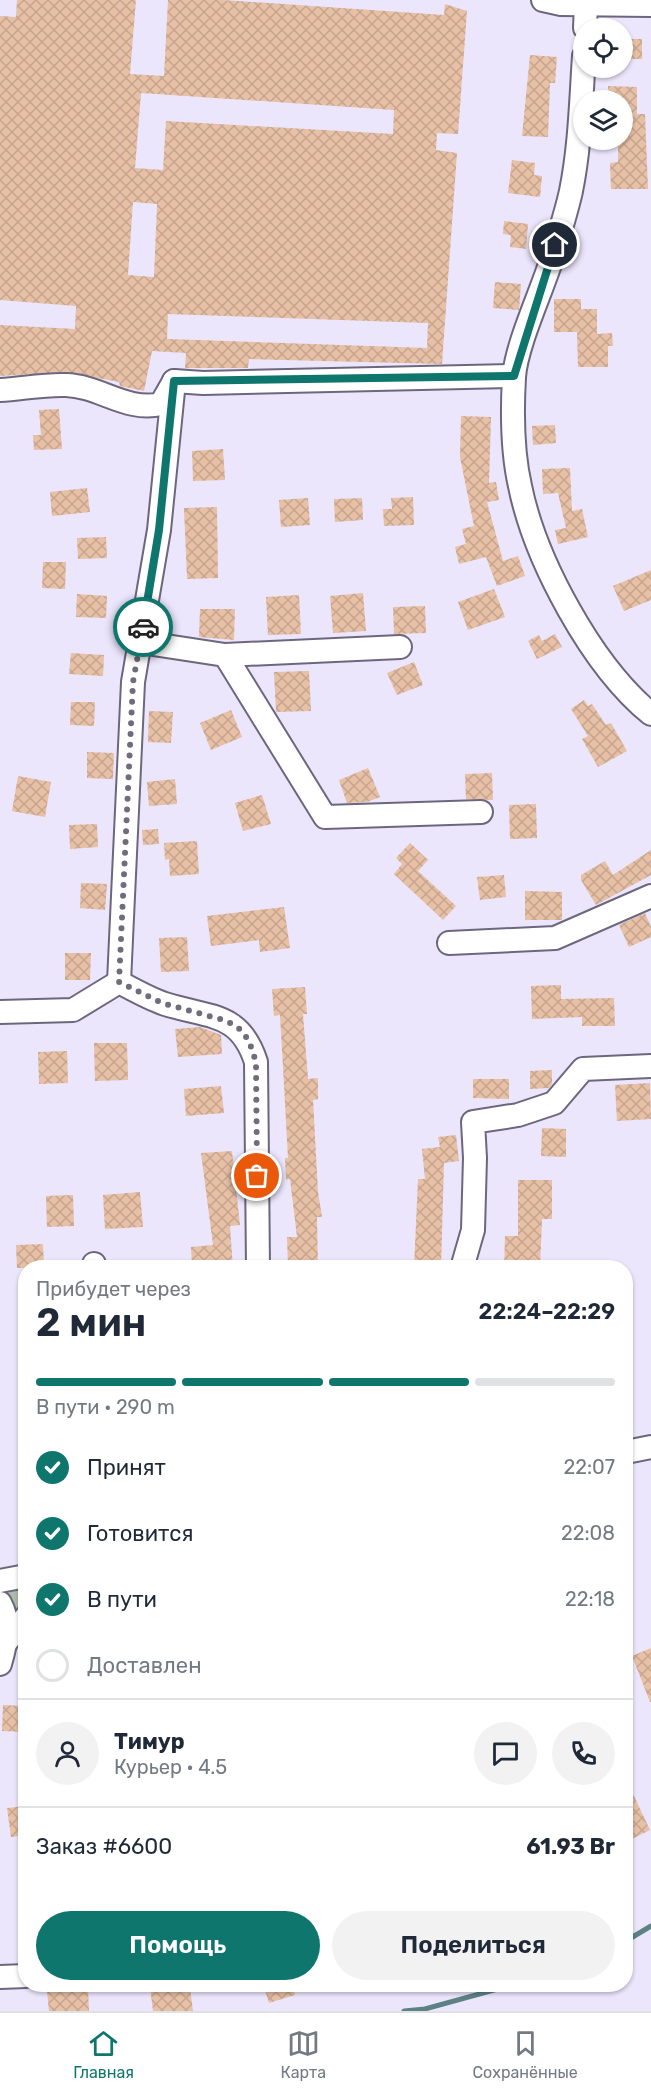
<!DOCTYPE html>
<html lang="ru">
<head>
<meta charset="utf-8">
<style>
  body { margin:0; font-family:Rubik,sans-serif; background:#f2f2f3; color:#1f2937; height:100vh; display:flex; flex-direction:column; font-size:22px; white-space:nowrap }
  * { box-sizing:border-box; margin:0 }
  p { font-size:20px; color:#747a83 }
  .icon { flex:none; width:33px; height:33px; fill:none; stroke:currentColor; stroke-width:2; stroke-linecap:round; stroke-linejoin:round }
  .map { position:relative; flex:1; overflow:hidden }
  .panel { position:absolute; left:18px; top:1260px; width:615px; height:732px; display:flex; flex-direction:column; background:#fff; border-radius:24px; box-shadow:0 2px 4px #0004 }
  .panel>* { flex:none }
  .buttons { position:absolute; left:573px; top:18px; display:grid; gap:12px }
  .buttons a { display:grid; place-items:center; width:60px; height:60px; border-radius:50%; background:#fff; box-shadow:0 2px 4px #0004; font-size:30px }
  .pin { position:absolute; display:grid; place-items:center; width:51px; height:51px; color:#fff; margin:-26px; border:3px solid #fff; border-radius:50%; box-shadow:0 2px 6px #0007 }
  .courier { position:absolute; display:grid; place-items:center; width:60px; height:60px; margin:-30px; border:4px solid #0f766e; border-radius:50%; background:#fff; color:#222; box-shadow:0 2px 8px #0007 }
  .headline em { font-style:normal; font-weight:600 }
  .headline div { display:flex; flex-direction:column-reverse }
  .headline { display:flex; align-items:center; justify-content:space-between; height:102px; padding:0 18px }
  h1 { font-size:39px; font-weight:600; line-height:45px }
  .bar { display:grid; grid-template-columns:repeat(4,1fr); gap:9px 6px; align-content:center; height:72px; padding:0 18px }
  .bar i { height:8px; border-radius:4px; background:#e0e1e3 }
  .bar .on { background:#0f766e }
  .bar p { grid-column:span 4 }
  .line { display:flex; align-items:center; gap:15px; padding:0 18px; border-top:2px solid #e0e1e3 }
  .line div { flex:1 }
  .round { display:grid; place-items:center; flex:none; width:63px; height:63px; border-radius:32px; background:#f2f2f3 }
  ol { padding:0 18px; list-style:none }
  li { display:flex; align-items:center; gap:18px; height:66px }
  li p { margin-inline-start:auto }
  li .icon { padding:6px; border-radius:50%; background:#0f766e; color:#fff; stroke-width:4 }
  li:last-child { color:#747a83 }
  li i { width:33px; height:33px; border:3px solid #e0e1e3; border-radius:50% }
  .primary-button { display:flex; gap:12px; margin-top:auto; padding:12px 18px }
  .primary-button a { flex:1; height:69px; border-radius:36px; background:#0f766e; color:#fff; font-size:24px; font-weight:600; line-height:69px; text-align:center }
  .primary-button a+a { background:#f2f2f3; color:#1f2937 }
  .tabs { display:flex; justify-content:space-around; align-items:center; height:84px; border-top:2px solid #e0e1e3; background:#fff; font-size:16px; color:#747a83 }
  .tabs a { display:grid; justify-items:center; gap:3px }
  .tabs .on { color:#0f766e }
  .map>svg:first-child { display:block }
</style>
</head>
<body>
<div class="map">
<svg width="651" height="2011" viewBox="0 0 651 2011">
  <defs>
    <pattern id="building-cross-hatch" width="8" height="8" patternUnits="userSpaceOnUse" patternTransform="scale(1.5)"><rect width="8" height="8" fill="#e7c0a5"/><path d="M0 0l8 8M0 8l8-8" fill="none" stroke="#c6a58f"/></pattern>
  </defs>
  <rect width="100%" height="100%" fill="#ebe6fc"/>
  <path fill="#acbea9" d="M25 1589V1605L16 1621 2 1594Z"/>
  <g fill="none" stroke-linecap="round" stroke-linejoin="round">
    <g stroke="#5d8286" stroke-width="5">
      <path d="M626 1941 651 1926"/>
      <path d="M404 2011 425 2009 516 1984"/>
    </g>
  </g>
  <g fill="url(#building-cross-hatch)" fill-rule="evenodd">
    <path d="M17 0H136L130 74 164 76 168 0H223L444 15 445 4 467 11 458 134 437 133 436 150 457 153 442 364 249 359 248 368H185L186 353 152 351 144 391 120 386 119 382 67 372 0 376V325L75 329 76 306 0 300V16L16 17ZM141 93 394 110 393 134 166 121 163 170 135 168ZM133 202 157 204 154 277 128 275ZM168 314 428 323 427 348 167 339Z"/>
    <rect x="622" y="39" width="20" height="20"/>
    <path d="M530 55 557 57 555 83H550L548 137 522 136Z"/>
    <path d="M608 86 637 87V114H645L648 189H611L610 163 618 162V140H622V100H608Z"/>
    <path d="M512 160 535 163 534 175 542 176 540 197 508 193Z"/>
    <path d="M504 221 528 224 526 249 510 247 511 235 503 234Z"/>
    <path d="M495 282 521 284 519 310 493 308Z"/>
    <path d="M554 299H581V309H597V334L612 333 613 346H608V367H578L577 332H554Z"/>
    <path d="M59 409 62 449 34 450 33 435H41L39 410Z"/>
    <path d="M461 416 491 417 489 483 496 482 499 500 487 502 503 561 518 556 525 576 497 586 486 557 459 564 455 547 466 544 462 529 474 526 460 457Z"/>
    <path d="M555 425 556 443 533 445 532 426Z"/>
    <path d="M223 449 225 480 193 481 192 451Z"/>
    <path d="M570 468 572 511 582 509 588 537 558 544 555 530 566 528 558 493 543 494 542 469Z"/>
    <path d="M87 488 90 512 52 516 50 492Z"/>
    <path d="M413 497 414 525 384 526 383 509H392L391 498Z"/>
    <path d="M308 498 310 525 281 527 279 500Z"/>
    <path d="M362 498 363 520 335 522 334 499Z"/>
    <path d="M217 507 218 578 187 579 184 508Z"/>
    <path d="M106 537 107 558 78 559 77 538Z"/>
    <path d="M43 562H66L65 589 42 588Z"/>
    <path d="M651 570V600L624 611 613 586Z"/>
    <path d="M494 589 505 617 468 630 458 602Z"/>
    <path d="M363 593 366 631 333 633 330 596Z"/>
    <path d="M77 594 107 596 106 618 76 617Z"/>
    <path d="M299 595 301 634 268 635 266 597Z"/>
    <path d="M425 606 426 633 394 634 393 607Z"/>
    <path d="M200 609H235L234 640 199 637Z"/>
    <path d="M555 634 562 647 537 659 528 641 539 635 542 641Z"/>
    <path d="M71 653 104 655 103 676 69 674Z"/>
    <path d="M414 662 423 685 397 695 387 673Z"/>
    <path d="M309 671 311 711 276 712 274 672Z"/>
    <path d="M584 700 588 706 592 704 606 725 611 723 627 751 598 767 582 739 588 736 571 709Z"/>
    <path d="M71 702H95L94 726 70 725Z"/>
    <path d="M231 710 242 737 211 750 200 723Z"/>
    <path d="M149 711 173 712 171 743 148 742Z"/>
    <path d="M87 752 114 753 113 779 87 778Z"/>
    <path d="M368 768 380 797 367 802 347 803 339 780Z"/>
    <path d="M492 773 493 800 466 799 465 774Z"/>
    <path d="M18 776 51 782 45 817 12 811Z"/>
    <path d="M175 779 177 804 149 806 147 782Z"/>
    <path d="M262 795 271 824 243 831 235 803Z"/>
    <path d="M536 804 537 838 510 839 509 805Z"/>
    <path d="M97 824 98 847 70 849 69 825Z"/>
    <path d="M158 829 159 844 143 845 142 830Z"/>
    <path d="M197 841 199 874 170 876 169 859 165 860 164 843Z"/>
    <path d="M410 843 428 860 418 871 456 906 443 920 394 874 402 864 396 858Z"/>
    <path d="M651 850V875L596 905 581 880V875L605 861 613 875Z"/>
    <path d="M504 875 506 897 480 900 477 877Z"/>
    <path d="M81 883 107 884 105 910 80 908Z"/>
    <path d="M525 891 562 892V920H525Z"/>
    <path d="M284 907 290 948 260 952 259 940 211 946 207 916Z"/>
    <path d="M645 913 651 927V937L629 947 619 925Z"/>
    <path d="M187 937 189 971 161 972 159 938Z"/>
    <path d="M65 953H91L90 980H65Z"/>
    <path d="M561 985V999L614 998 615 1026H582V1017L532 1019 531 986Z"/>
    <path d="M305 987 307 1014H303L308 1079 318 1078V1099L313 1100 318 1192 322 1217H317L318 1267 288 1268 287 1237H297L290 1179 286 1180 285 1158H288L283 1067 280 1015 274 1016 272 989Z"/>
    <path d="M200 1027 221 1035 222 1054 178 1057 175 1029Z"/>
    <path d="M94 1043H127L128 1080 95 1081Z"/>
    <path d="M67 1051 68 1083 39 1084 38 1052Z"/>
    <path d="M552 1070V1084L549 1088 530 1089V1071Z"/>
    <path d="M473 1079H509V1099L473 1098Z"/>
    <path d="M650 1083 651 1119 617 1121 615 1085Z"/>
    <path d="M221 1086 224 1113 186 1116 184 1089Z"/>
    <path d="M542 1128 566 1129V1157L541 1156Z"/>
    <path d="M456 1135 459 1161 444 1163 441 1268H414L418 1179H425L422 1149 440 1147 438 1137Z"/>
    <path d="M232 1151 240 1225 230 1226 233 1268H192L191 1247 213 1245 201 1153Z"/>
    <path d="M518 1180H552V1219H542L540 1268H504L505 1236H518Z"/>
    <path d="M140 1192 143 1227 105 1229 103 1195Z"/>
    <path d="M73 1195 74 1226 47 1227 46 1196Z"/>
    <path d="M43 1244 44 1268H17L16 1245Z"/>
    <path d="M651 1648V1702H650L632 1656Z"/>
    <path d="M3 1705 25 1706 24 1732 2 1731Z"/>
    <path d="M626 1779 650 1830 626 1842Z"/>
    <path d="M26 1806V1835L11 1837 7 1808Z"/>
    <path d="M174 1984 175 1990 190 1988 193 2011H153L150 1987Z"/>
    <path d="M263 1984H292L295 1995 269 2003Z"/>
    <path d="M88 1988 89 2011H49L47 1991Z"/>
  </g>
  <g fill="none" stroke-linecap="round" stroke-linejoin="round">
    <g stroke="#6d677e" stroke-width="26">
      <g id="minor">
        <path d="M543 0 561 4 651 5"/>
        <path d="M585 28 586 4"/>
        <path d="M584 56C581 100 580 147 571 191 566 214 558 238 551 261 541 293 516 346 514 377 512 412 512 451 520 486 535 560 592 666 651 714"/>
        <path d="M174 381 203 383 514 376"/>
        <path d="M0 390C21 389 44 384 66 385 100 386 126 412 161 404L173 383"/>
        <path d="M140 642 225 655 325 817 481 812"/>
        <path d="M225 655 400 647"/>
        <path d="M449 943 555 938 651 896"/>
        <path d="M119 982 133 682 159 530 174 381"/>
        <path d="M0 1012 73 1010 119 982C134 990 150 999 165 1004 210 1018 240 1012 256 1062L258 1268"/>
        <path d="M94 1264 95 1268"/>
        <path d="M462 1268 473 1230 475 1158 473 1122 518 1115 554 1103 583 1069 651 1066"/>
        <path d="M626 1452 651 1447"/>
        <path d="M0 1581 26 1576"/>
        <path d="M0 1603C11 1623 6 1643 0 1664"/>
        <path d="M7 1641 26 1617"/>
        <path d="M0 1977 26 1976"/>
      </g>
    </g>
    <use href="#minor" stroke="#fff" stroke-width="22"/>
  </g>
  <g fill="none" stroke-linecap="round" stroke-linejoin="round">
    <path stroke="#706c7b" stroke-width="6" stroke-dasharray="0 10.8" d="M143 627 133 682 119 982 162 1003 227 1021 241 1030 249 1041 256 1062 257 1176"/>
    <path stroke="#0f766e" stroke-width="8" d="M143 627 159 530 174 381 514 376 555 245"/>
  </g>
</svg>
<div class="buttons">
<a><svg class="icon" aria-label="locate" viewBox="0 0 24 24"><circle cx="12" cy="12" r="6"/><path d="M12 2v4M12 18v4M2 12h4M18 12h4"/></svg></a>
<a><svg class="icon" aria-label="layers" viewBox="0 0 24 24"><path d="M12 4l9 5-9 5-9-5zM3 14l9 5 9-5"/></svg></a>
</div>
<div class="pin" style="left:257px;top:1176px;background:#ea580c"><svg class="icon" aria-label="bag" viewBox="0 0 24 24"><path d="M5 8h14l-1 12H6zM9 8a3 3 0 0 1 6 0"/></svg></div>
<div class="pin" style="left:555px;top:245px;background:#1f2937"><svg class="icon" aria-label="home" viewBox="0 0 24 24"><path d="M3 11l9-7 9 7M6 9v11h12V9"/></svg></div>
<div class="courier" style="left:143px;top:627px"><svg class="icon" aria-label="car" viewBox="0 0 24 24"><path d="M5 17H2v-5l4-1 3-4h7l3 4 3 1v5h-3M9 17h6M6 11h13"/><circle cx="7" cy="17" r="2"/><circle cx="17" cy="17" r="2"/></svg></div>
<section class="panel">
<div class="headline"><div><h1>2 мин</h1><p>Прибудет через</p></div><em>22:24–22:29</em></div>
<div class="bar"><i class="on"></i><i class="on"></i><i class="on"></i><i></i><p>В пути · 290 m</p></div>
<ol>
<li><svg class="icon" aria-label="check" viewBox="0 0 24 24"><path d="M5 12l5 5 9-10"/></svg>Принят<p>22:07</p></li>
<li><svg class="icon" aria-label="check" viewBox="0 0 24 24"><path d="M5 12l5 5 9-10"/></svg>Готовится<p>22:08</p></li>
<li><svg class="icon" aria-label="check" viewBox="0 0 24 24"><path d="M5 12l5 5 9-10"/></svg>В пути<p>22:18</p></li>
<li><i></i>Доставлен</li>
</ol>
<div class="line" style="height:108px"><a class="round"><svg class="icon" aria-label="person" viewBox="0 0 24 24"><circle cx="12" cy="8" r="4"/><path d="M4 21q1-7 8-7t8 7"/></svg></a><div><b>Тимур</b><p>Курьер · 4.5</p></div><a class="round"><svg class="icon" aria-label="chat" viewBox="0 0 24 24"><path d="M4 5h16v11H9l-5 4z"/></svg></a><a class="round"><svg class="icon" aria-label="phone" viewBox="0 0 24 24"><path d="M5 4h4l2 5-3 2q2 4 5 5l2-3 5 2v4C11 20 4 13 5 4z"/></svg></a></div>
<div class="line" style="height:78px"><div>Заказ #6600</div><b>61.93 Br</b></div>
<div class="primary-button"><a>Помощь</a><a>Поделиться</a></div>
</section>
</div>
<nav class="tabs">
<a class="on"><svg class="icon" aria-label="home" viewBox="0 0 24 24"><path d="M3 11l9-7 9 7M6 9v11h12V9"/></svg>Главная</a>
<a><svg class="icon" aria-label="map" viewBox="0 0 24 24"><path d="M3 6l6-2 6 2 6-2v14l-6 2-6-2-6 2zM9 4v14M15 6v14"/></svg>Карта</a>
<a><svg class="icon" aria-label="saved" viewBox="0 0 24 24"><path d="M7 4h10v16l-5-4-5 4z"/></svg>Сохранённые</a>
</nav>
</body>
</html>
